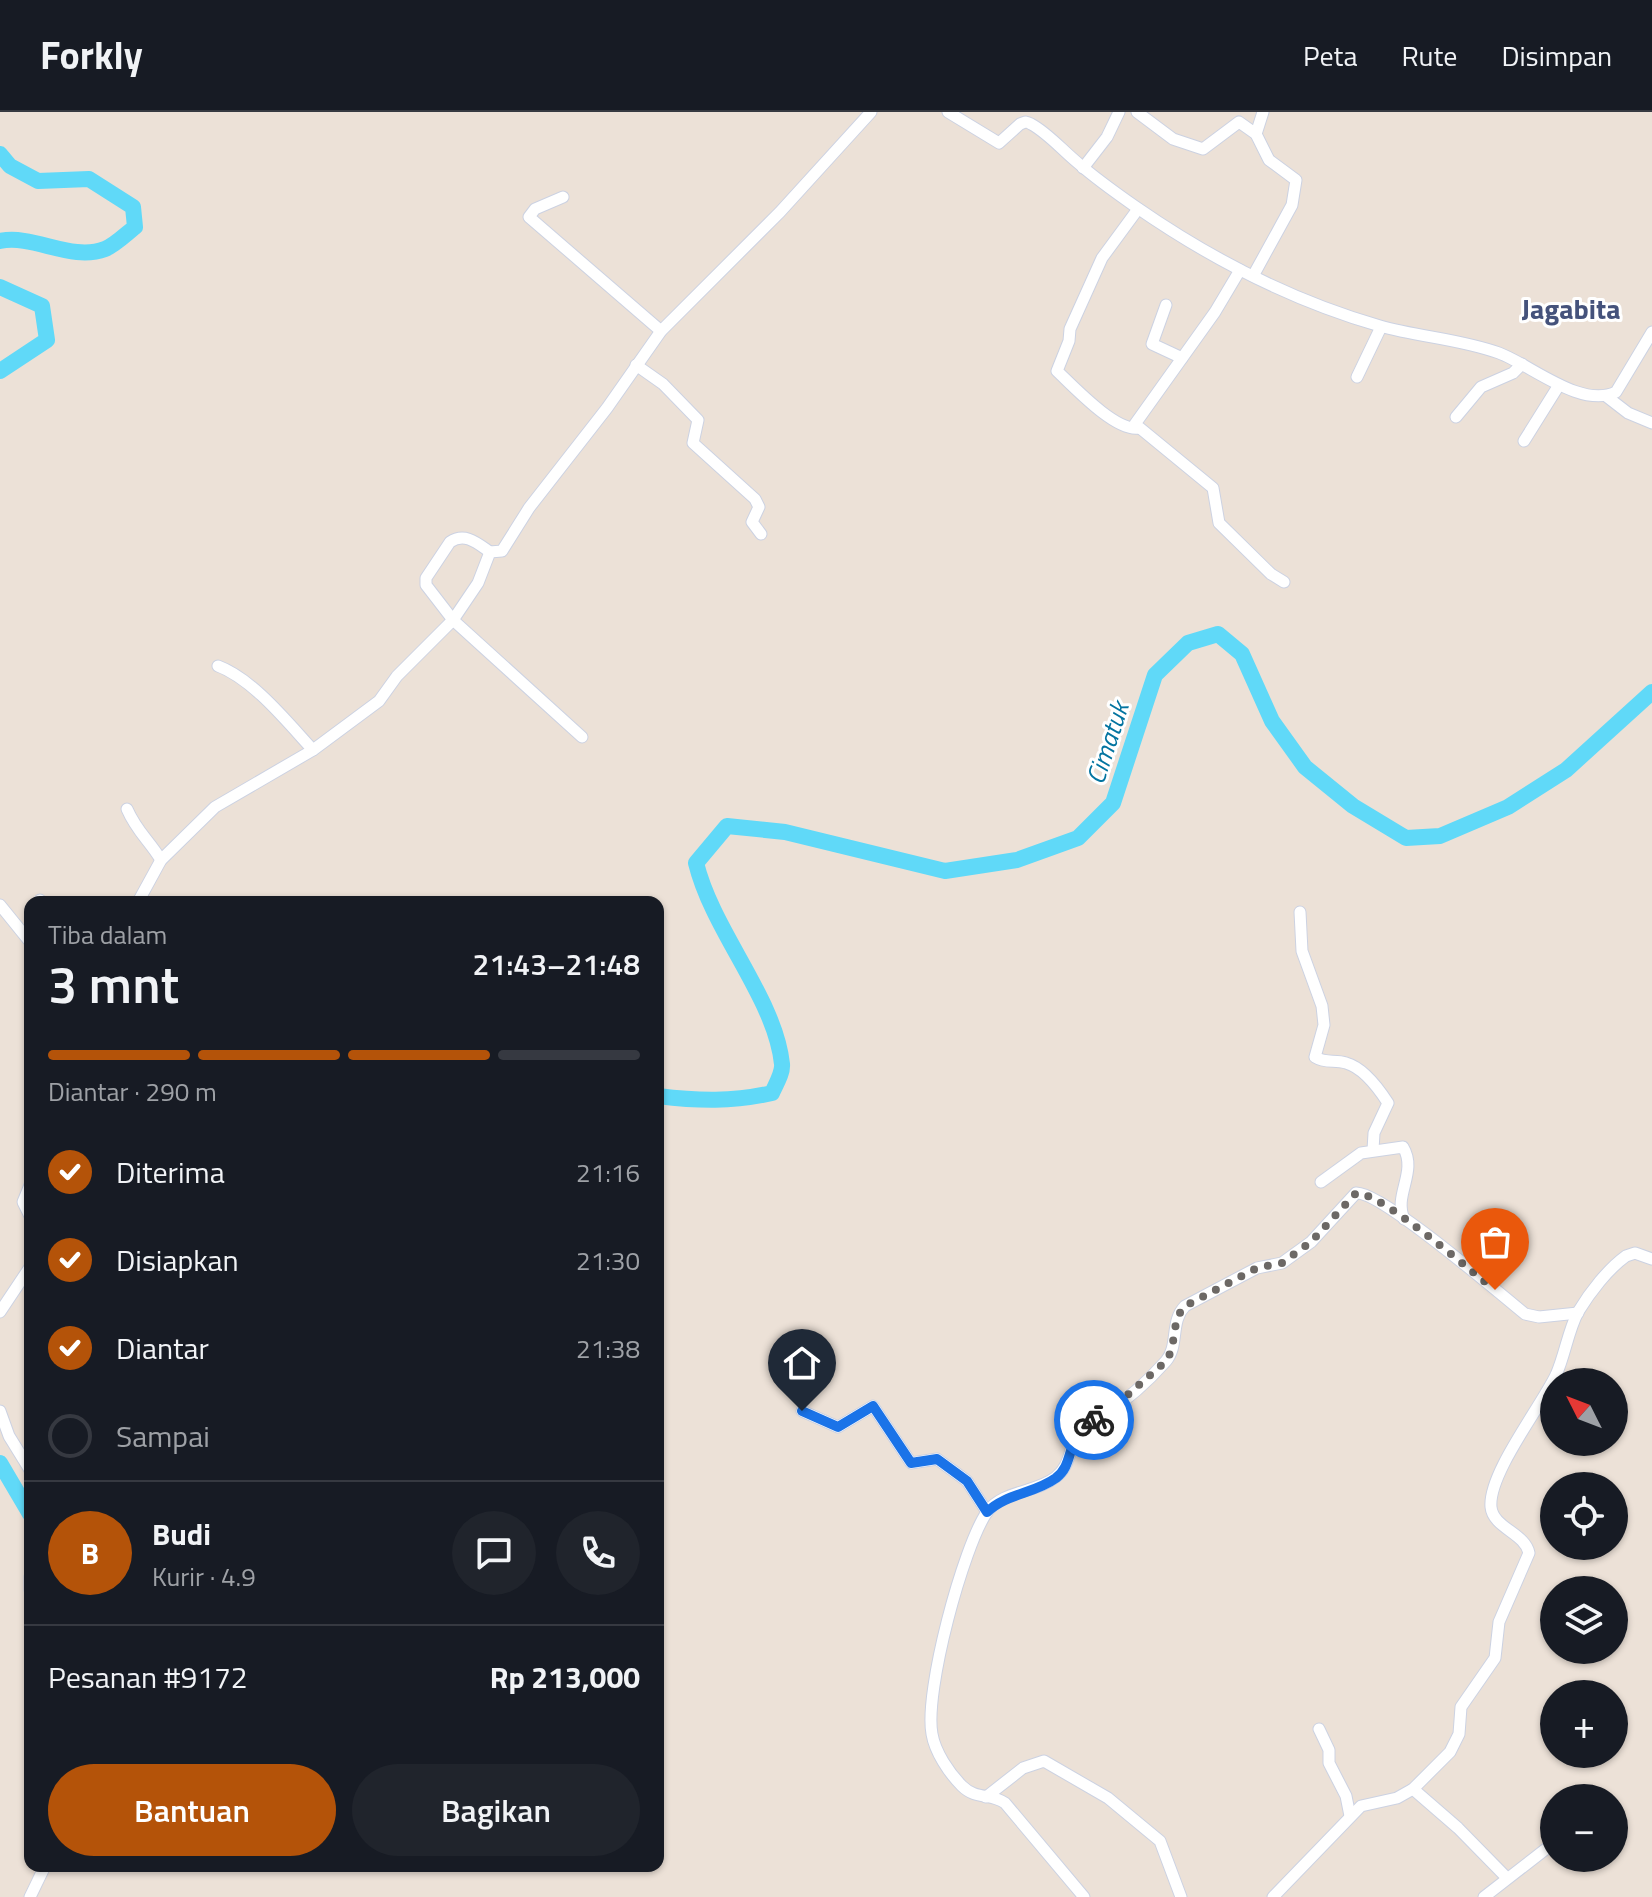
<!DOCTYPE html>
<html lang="id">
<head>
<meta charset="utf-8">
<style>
  body { margin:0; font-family:"Titillium Web",sans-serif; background:#20242c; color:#f1f3f6; height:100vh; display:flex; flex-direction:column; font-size:30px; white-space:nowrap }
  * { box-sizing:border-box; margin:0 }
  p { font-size:26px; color:#9ea1a6 }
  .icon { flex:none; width:44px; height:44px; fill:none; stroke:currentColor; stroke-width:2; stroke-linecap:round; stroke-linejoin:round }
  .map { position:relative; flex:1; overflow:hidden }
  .drawer { position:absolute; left:24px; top:784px; width:640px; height:976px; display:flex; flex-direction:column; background:#171b24; border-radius:16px; box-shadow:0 2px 6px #0004 }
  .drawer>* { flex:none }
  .needle { width:52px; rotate:312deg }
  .buttons { position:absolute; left:1540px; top:1256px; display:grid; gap:16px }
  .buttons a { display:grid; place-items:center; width:88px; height:88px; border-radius:50%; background:#171b24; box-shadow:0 2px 6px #0004; font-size:40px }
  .pin { position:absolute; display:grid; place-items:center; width:68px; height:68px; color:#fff; margin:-82px -34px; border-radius:50% 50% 50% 0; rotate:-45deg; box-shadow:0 0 8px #0007 }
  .pin .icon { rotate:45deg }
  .courier { position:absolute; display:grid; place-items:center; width:80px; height:80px; margin:-40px; border:6px solid #1a73e8; border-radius:50%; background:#fff; color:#222; box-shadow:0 2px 10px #0007 }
  .summary em { font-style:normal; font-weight:600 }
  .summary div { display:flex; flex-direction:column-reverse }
  .summary { display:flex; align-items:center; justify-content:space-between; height:136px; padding:0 24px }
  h1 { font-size:52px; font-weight:600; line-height:60px }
  .bar { display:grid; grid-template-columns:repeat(4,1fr); gap:12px 8px; align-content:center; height:96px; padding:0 24px }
  .bar i { height:10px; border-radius:6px; background:#363941 }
  .bar .active { background:#b45309 }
  .bar p { grid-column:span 4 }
  .line { display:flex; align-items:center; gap:20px; padding:0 24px; border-top:2px solid #363941 }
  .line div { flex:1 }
  .round { display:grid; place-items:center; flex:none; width:84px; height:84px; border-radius:42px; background:#20242c }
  ol { padding:0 24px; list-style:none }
  li { display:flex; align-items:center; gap:24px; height:88px }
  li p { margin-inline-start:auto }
  li .icon { padding:8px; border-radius:50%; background:#b45309; color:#fff; stroke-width:4 }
  li:last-child { color:#9ea1a6 }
  li i { width:44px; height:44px; border:4px solid #363941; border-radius:50% }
  .cta { display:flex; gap:16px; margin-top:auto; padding:16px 24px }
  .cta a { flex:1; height:92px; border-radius:48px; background:#b45309; color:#fff; font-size:32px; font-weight:600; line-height:92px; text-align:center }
  .cta a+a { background:#20242c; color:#f1f3f6 }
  header { display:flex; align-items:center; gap:48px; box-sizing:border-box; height:112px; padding:0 40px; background:#171b24; border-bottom:2px solid #363941 }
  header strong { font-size:38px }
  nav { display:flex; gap:44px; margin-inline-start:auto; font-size:28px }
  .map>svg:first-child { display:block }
</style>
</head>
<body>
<header>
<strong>Forkly</strong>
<nav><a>Peta</a><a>Rute</a><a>Disimpan</a></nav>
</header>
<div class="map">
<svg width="1652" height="1785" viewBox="0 0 1652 1785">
  <rect width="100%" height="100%" fill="#ece1d7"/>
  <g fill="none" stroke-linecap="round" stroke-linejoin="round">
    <g stroke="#60d9f8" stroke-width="16">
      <path d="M0 42 10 54 38 69 89 67 133 95 135 115C126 122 115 133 105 137 71 150 34 122 0 129"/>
      <path d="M0 175 42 194 47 228 0 259"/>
      <path d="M658 984C698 989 733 990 772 981 776 972 783 961 782 952 775 886 713 820 696 751L727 714 785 720 945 759 1017 748 1078 726 1113 691 1155 563 1188 531 1218 522 1242 542 1272 609 1305 655 1353 694 1406 726 1440 724 1508 695 1566 658 1652 580"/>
      <path d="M0 1351 30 1402"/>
    </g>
    <g stroke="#ccd2e2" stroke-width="13">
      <g id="street">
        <path d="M948 0 999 31 1020 12C1026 10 1025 9 1031 12 1048 21 1063 39 1078 51 1096 67 1116 81 1136 95 1211 147 1293 189 1380 214 1419 225 1460 227 1499 241 1531 253 1581 297 1616 280L1652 220"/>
        <path d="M1137 0 1173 27 1203 37 1239 10 1256 22 1269 48 1296 68 1292 93 1253 164"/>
        <path d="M1256 22 1263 0"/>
        <path d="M1083 56 1107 25 1119 0"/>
        <path d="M563 85 535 97 529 105 661 219"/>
        <path d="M1240 158 1215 200 1135 312 1213 376 1219 411 1271 462 1284 470"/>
        <path d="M1166 193 1152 232 1182 246"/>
        <path d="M636 253 663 272 698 308 693 331 755 387 759 395 752 410 761 422"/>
        <path d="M1357 265 1381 215"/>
        <path d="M1606 284 1628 301 1652 311"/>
        <path d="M1456 305 1481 275 1513 261 1522 252"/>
        <path d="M1138 316C1115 319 1074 275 1057 259L1069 229 1070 217 1102 146 1138 97"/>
        <path d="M1524 329 1559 273"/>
        <path d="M490 440C477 431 465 420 450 430L426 466V473L453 508 582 625"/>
        <path d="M218 554C253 567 288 611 313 638"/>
        <path d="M127 697C137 720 149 728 161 748"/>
        <path d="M40 788 42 790"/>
        <path d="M138 790 161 748 215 695 313 638 379 589 397 564 453 508 478 471 490 440 502 439 529 396 607 296 661 219 780 100 871 0"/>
        <path d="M0 793 30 830"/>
        <path d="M1300 800 1302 839 1322 894 1324 913 1315 945C1326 952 1335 947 1346 951 1364 956 1379 977 1388 991L1374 1021 1373 1038"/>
        <path d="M1321 1070 1361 1041 1403 1035C1418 1060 1393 1083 1404 1107"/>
        <path d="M30 1073 23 1090 30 1104"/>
        <path d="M0 1200 30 1155"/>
        <path d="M0 1299 9 1324 30 1358"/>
        <path d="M802 1299 838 1315 873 1294 911 1351 937 1347 967 1369 987 1400"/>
        <path d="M30 1465V1478"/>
        <path d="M1319 1617 1329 1638V1651L1346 1684 1350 1704"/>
        <path d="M1413 1677 1458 1716 1507 1766"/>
        <path d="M986 1685 1023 1656 1044 1649 1108 1686 1160 1729 1181 1785"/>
        <path d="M30 1785 45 1754"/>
        <path d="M1084 1785 1005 1691C991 1681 976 1688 962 1674 949 1661 935 1640 932 1622 924 1580 963 1435 987 1400 1003 1378 1036 1381 1056 1365 1072 1353 1068 1332 1082 1318 1089 1311 1098 1307 1106 1301 1127 1288 1150 1267 1166 1249 1179 1234 1170 1209 1185 1194L1257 1156 1282 1151 1311 1130 1356 1081C1381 1079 1499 1181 1525 1202L1539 1205 1578 1201"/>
        <path d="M1273 1785 1361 1694 1397 1686 1413 1677 1450 1640 1459 1622 1461 1595 1495 1546 1499 1510 1529 1441C1525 1421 1493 1416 1491 1395 1488 1362 1540 1296 1556 1263 1565 1243 1568 1219 1578 1200 1590 1180 1608 1157 1626 1144L1635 1141 1652 1147"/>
        <path d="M1484 1785 1551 1733"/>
      </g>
    </g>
    <use href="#street" stroke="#fff" stroke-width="11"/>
  </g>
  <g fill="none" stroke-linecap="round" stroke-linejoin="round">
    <path stroke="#6c6865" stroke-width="8" stroke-dasharray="0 14.4" d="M1094 1308 1108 1300 1165 1250C1178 1234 1170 1209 1185 1194L1257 1156 1282 1151 1311 1130 1356 1081C1379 1079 1472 1160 1495 1178"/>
    <path stroke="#1a73e8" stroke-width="10" d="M802 1299 838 1315 873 1294 911 1351 937 1347 967 1369 987 1400C1007 1381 1034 1382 1056 1366 1070 1355 1068 1341 1076 1326 1080 1319 1088 1314 1094 1308"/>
  </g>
  <g text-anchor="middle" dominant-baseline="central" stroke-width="6" stroke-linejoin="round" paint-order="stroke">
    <g font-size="26" font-style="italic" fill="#0374a0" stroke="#fff">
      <text transform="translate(1107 631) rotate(-72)">Cimatuk</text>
    </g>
    <g font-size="28" font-weight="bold" fill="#45527b" stroke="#fff">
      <text x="1571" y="196">Jagabita</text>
    </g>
  </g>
</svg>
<div class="buttons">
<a><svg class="needle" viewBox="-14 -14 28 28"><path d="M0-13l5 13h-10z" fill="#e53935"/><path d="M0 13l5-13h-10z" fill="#9ea1a6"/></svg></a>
<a><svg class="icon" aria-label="locate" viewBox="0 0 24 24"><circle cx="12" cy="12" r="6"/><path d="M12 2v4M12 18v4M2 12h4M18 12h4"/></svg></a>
<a><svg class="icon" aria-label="layers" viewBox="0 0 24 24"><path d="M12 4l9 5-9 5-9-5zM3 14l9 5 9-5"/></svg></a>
<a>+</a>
<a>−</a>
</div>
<div class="pin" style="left:1495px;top:1178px;background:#ea580c"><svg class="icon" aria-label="bag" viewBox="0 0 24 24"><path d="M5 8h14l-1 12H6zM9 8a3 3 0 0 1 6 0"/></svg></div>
<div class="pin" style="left:802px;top:1299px;background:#1f2937"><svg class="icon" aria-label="home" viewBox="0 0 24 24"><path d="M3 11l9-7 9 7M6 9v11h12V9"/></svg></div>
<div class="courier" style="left:1094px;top:1308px"><svg class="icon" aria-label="bike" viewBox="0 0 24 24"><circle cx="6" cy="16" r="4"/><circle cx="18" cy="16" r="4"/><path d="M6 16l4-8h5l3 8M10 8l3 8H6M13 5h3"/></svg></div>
<section class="drawer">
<div class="summary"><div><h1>3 mnt</h1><p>Tiba dalam</p></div><em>21:43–21:48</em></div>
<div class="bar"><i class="active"></i><i class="active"></i><i class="active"></i><i></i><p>Diantar · 290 m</p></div>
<ol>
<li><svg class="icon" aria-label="check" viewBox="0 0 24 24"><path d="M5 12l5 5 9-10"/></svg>Diterima<p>21:16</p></li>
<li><svg class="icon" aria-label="check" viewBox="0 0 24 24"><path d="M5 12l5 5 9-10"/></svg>Disiapkan<p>21:30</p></li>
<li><svg class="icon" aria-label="check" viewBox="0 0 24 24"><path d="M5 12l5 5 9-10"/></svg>Diantar<p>21:38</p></li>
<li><i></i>Sampai</li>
</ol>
<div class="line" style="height:144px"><b class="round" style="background:#b45309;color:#fff">B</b><div><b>Budi</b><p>Kurir · 4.9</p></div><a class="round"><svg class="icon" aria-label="chat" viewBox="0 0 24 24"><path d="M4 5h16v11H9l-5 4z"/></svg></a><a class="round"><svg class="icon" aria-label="phone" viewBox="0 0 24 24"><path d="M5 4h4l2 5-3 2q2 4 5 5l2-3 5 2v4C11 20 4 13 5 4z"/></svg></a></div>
<div class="line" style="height:104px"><div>Pesanan #9172</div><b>Rp 213,000</b></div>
<div class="cta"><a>Bantuan</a><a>Bagikan</a></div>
</section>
</div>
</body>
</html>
